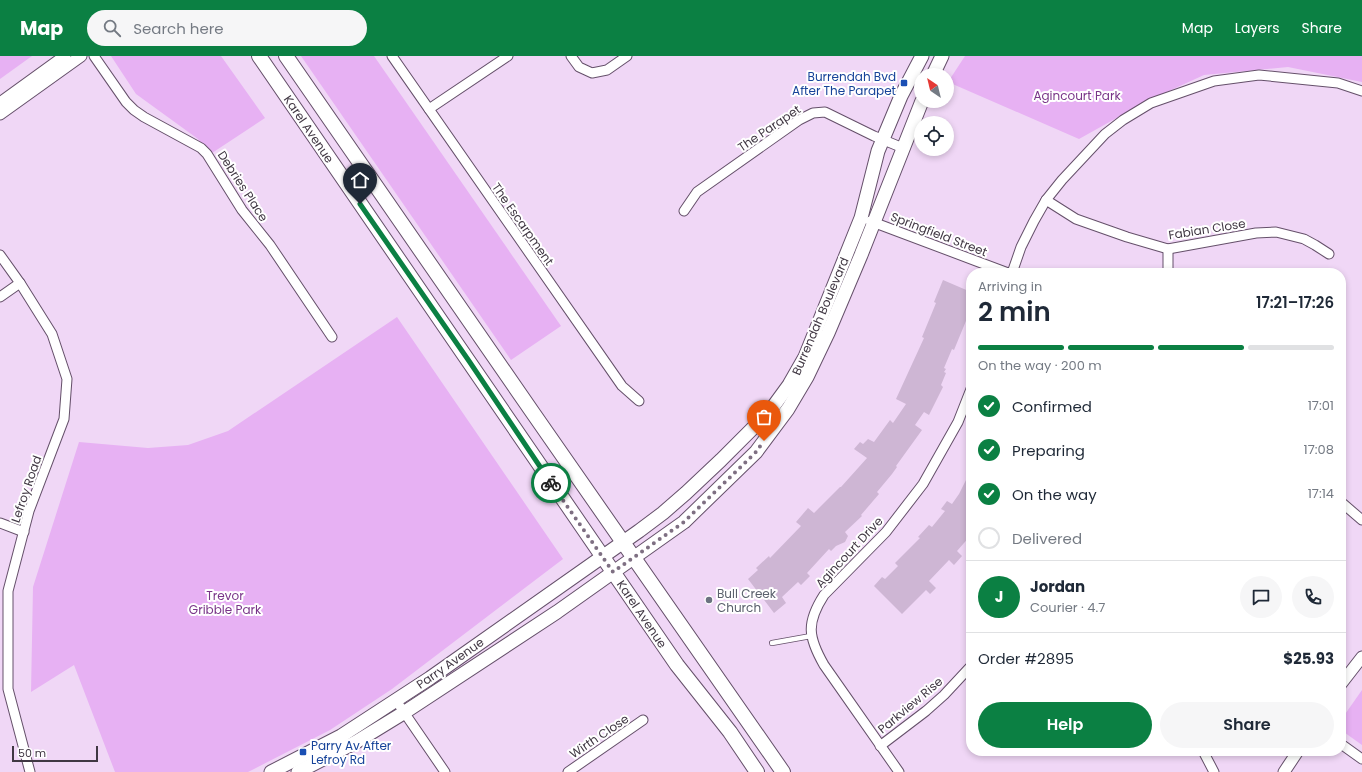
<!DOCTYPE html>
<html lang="en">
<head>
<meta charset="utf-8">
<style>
  body { margin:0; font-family:Poppins,sans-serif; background:#f6f6f7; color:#1f2937; height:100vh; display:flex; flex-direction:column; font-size:15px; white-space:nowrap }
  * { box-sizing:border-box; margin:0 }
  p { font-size:13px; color:#747a83 }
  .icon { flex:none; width:22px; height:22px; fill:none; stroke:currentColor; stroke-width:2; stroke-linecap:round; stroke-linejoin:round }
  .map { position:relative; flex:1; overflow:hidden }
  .side { position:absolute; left:966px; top:212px; width:380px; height:488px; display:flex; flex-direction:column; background:#fff; border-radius:16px; box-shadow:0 2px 6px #0003 }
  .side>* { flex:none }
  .needle { width:26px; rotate:325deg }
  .fabs { position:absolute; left:914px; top:12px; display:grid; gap:8px }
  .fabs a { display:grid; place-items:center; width:40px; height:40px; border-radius:50%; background:#fff; box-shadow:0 2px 6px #0003; font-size:20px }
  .scale { position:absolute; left:12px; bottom:10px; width:86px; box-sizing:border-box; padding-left:4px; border:2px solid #403743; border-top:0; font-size:11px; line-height:14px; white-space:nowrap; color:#403743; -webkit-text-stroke:3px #fff; paint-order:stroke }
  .pin { position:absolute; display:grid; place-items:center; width:34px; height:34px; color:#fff; margin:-41px -17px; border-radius:50% 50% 50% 0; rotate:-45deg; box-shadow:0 0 4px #0007 }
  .pin .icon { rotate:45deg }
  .courier { position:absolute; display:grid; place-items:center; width:40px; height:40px; margin:-20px; border:3px solid #0b8043; border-radius:50%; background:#fff; color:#222; box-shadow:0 1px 5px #0007 }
  .head em { font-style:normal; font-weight:600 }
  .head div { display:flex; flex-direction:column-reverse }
  .head { display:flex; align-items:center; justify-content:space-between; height:68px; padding:0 12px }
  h1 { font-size:26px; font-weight:600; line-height:30px }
  .bar { display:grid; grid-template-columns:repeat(4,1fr); gap:6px 4px; align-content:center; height:48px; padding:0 12px }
  .bar i { height:5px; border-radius:3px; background:#e0e1e3 }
  .bar .on { background:#0b8043 }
  .bar p { grid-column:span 4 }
  .line { display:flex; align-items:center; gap:10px; padding:0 12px; border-top:1px solid #e0e1e3 }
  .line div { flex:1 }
  .round { display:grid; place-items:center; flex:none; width:42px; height:42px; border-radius:21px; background:#f6f6f7 }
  ol { padding:0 12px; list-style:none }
  li { display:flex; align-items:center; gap:12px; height:44px }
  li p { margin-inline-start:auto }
  li .icon { padding:4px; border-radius:50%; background:#0b8043; color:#fff; stroke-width:4 }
  li:last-child { color:#747a83 }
  li i { width:22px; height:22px; border:2px solid #e0e1e3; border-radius:50% }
  .primary-button { display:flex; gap:8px; margin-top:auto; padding:8px 12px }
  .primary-button a { flex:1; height:46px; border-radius:24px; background:#0b8043; color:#fff; font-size:16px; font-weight:600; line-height:46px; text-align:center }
  .primary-button a+a { background:#f6f6f7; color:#1f2937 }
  header { display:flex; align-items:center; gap:24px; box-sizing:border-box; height:56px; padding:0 20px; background:#0b8043; color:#fff }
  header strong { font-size:19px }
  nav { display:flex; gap:22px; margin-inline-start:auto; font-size:14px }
  .search { width:280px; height:36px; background:#f6f6f7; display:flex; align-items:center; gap:10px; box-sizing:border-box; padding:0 14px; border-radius:22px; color:#747a83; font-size:15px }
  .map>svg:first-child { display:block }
</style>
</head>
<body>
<header>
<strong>Map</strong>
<div class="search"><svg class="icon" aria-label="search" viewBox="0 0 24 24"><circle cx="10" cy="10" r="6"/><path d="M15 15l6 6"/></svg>Search here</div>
<nav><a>Map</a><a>Layers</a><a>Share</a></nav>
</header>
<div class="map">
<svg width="1362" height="716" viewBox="0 0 1362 716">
  <rect width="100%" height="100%" fill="#f0d7f6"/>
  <g fill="#e7b1f3">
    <path d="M0 0H32L0 23Z"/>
    <path d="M111 0H221L265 62 209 99 198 83 136 38Z"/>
    <path d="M301 0H374L561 270 511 304Z"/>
    <path d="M965 0H1362V26L1288 11 1204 19 1147 45 1079 83 948 26Z"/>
    <path d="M397 261 563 503 392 633 330 674 248 716H115L74 609 31 636 33 531 79 386 148 392 188 389 228 375Z"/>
    <path d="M1362 634V689L1341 674V664Z"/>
  </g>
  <g fill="#ceb6d4">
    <path d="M943 224 971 236V261L968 260 954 294 952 293 944 312 946 313 944 316 946 317 941 329 943 331 929 359 924 356 915 369 922 374 896 410 897 411 892 418 877 436 879 438 861 459 862 460 845 476 848 480 845 486 836 490 831 495 829 493 807 517 810 520 801 529 798 526 782 541 786 547 774 557 748 523 758 514 756 512 769 500 770 502 801 470 796 466 808 452 814 457 840 431H841L867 402 854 393 860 386 863 388 868 383 874 386 890 364 893 367 906 348 896 343 924 282 922 281 936 247 934 246Z"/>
    <path d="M971 414V479L957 495 962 500 954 509 949 504 929 525 936 532 930 538 926 534 902 558 874 530 882 521 885 523 898 510 895 507 920 482 918 481 929 469 932 471 945 455 941 453 947 445 952 448 959 438Z"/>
  </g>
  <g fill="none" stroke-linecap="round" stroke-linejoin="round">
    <g stroke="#65506a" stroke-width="6">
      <path id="service" d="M772 587 811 580"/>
    </g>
    <g stroke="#65506a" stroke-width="11">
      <g id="minor">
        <path d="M94 0 126 46 134 54 144 61 201 92 207 98 242 154 270 189 332 281"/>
        <path d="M392 0 622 330 639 345"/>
        <path d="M571 0 579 11 592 17 607 14 627 0"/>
        <path d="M429 53 508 0"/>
        <path d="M1046 144 1076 163 1127 181 1168 193 1256 177 1276 176 1304 183 1315 189 1329 198"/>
        <path d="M684 155 697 136 799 64 813 57 825 56 874 80 903 92"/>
        <path d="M870 165 1008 217"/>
        <path d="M0 199 20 227 52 278 67 323 64 363 29 455 8 535V633L30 716"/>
        <path d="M1012 217 1021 191 1034 165 1046 144 1062 124 1105 78 1123 64 1151 47 1214 25 1259 19 1338 27 1362 35"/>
        <path d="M1168 217V193"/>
        <path d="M0 241 20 227"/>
        <path d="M1341 446 1362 464"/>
        <path d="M0 467 24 476"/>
        <path d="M395 643 445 716"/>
        <path d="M1341 688 1362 703"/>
        <path d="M880 690 926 655 944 639 971 610"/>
        <path d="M1203 695 1214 716"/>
        <path d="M568 716 643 664"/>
        <path d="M899 716 824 609C808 581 806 567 824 539L886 476 923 428 958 366 971 333"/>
      </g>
    </g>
    <g stroke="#65506a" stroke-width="13">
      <g id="tertiary">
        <path d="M0 47 65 0"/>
        <path d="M0 58 81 0"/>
        <path d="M1341 628 1362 601"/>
        <path d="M1284 716 1298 695"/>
      </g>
    </g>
    <g stroke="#65506a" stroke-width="15">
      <g id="secondary">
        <path d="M933 19 942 0"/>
        <path d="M271 716 341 680 430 622 639 475 663 457 686 437 721 404 770 355 789 329 805 301 861 162 878 95 901 40 922 0"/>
        <path d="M298 716 356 686 405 656 557 556 684 466 756 396 788 353 807 321 828 277 861 199 922 45"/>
      </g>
    </g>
    <g stroke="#65506a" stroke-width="16">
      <g id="primary">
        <path d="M259 0 677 609 730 676 757 716"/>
        <path d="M286 0 533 357 783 716"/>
      </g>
    </g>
    <use href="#service" stroke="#fff" stroke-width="4.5"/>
    <use href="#minor" stroke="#fff" stroke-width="9"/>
    <use href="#tertiary" stroke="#fff" stroke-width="11"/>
    <use href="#secondary" stroke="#fff" stroke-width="13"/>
    <use href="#primary" stroke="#fff" stroke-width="14"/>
  </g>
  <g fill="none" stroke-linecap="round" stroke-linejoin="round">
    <path stroke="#7e6f82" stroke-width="4" stroke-dasharray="0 7.2" d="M551 427 613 516 684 466 756 396 764 385"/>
    <path stroke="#0b8043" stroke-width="5" d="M360 148 469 305 551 427"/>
  </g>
  <g fill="#1a4fb4" stroke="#fff" stroke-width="1.5">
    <rect x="900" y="23" width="8" height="8" rx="2"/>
    <rect x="299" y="692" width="8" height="8" rx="2"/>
  </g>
  <circle fill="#6b7280" stroke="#fff" stroke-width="1.5" cx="709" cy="544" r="4"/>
  <g text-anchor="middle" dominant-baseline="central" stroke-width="4" stroke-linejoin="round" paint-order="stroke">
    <g font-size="12" fill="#164399" stroke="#fff" text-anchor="end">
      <text x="896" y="20">Burrendah Bvd<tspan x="896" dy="14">After The Parapet</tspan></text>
      <text x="311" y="689" text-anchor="start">Parry Av After<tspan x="311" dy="14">Lefroy Rd</tspan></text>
    </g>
    <g font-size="12" fill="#793588" stroke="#fff">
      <text x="1077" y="39">Agincourt Park</text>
      <text x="225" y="539">Trevor<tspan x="225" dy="14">Gribble Park</tspan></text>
    </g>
    <g font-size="12" fill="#403743" stroke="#fff">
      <text transform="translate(769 72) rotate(-34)">The Parapet</text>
      <text transform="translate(309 73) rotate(56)">Karel Avenue</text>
      <text transform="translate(243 130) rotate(57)">Debries Place</text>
      <text transform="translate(523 168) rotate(55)">The Escarpment</text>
      <text transform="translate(1207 173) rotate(-9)">Fabian Close</text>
      <text transform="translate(939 178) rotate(21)">Springfield Street</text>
      <text transform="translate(820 260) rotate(-67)">Burrendah Boulevard</text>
      <text transform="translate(26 433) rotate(-71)">Lefroy Road</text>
      <text transform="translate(849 496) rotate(-47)">Agincourt Drive</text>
      <text transform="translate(642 558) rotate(56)">Karel Avenue</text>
      <text transform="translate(450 607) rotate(-35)">Parry Avenue</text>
      <text transform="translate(910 649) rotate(-40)">Parkview Rise</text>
      <text transform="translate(599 680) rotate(-34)">Wirth Close</text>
    </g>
    <g font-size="12" fill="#5b616d" stroke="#fff" text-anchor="start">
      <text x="717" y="537">Bull Creek<tspan x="717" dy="14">Church</tspan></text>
    </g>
  </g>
</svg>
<div class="fabs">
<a><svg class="needle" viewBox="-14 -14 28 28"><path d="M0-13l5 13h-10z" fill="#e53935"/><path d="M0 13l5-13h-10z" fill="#747a83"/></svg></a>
<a><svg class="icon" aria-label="locate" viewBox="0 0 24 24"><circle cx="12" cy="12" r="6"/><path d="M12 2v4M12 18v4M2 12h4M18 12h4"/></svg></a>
</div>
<div class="scale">50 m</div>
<div class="pin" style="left:764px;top:385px;background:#ea580c"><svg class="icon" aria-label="bag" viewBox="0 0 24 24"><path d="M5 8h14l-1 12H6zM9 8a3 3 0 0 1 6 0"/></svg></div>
<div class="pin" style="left:360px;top:148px;background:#1f2937"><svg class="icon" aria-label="home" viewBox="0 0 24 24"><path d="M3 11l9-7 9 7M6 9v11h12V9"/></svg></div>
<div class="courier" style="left:551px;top:427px"><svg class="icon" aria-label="bike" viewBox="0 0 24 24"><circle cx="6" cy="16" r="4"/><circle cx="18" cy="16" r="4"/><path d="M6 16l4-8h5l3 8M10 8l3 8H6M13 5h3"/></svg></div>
<section class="side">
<div class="head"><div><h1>2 min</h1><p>Arriving in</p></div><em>17:21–17:26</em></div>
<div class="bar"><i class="on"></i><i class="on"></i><i class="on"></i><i></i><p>On the way · 200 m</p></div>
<ol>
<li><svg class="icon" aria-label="check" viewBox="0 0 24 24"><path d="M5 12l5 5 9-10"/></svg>Confirmed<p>17:01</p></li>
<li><svg class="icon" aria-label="check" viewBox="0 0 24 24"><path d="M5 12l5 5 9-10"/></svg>Preparing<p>17:08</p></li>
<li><svg class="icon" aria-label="check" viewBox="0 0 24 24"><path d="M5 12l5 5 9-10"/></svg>On the way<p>17:14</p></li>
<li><i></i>Delivered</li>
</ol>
<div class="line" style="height:72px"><b class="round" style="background:#0b8043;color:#fff">J</b><div><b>Jordan</b><p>Courier · 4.7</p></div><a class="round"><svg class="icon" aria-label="chat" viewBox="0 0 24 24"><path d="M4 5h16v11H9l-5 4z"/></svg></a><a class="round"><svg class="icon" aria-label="phone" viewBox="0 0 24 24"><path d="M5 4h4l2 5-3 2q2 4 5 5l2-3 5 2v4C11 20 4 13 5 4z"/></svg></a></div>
<div class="line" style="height:52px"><div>Order #2895</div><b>$25.93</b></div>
<div class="primary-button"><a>Help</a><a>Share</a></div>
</section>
</div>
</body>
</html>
